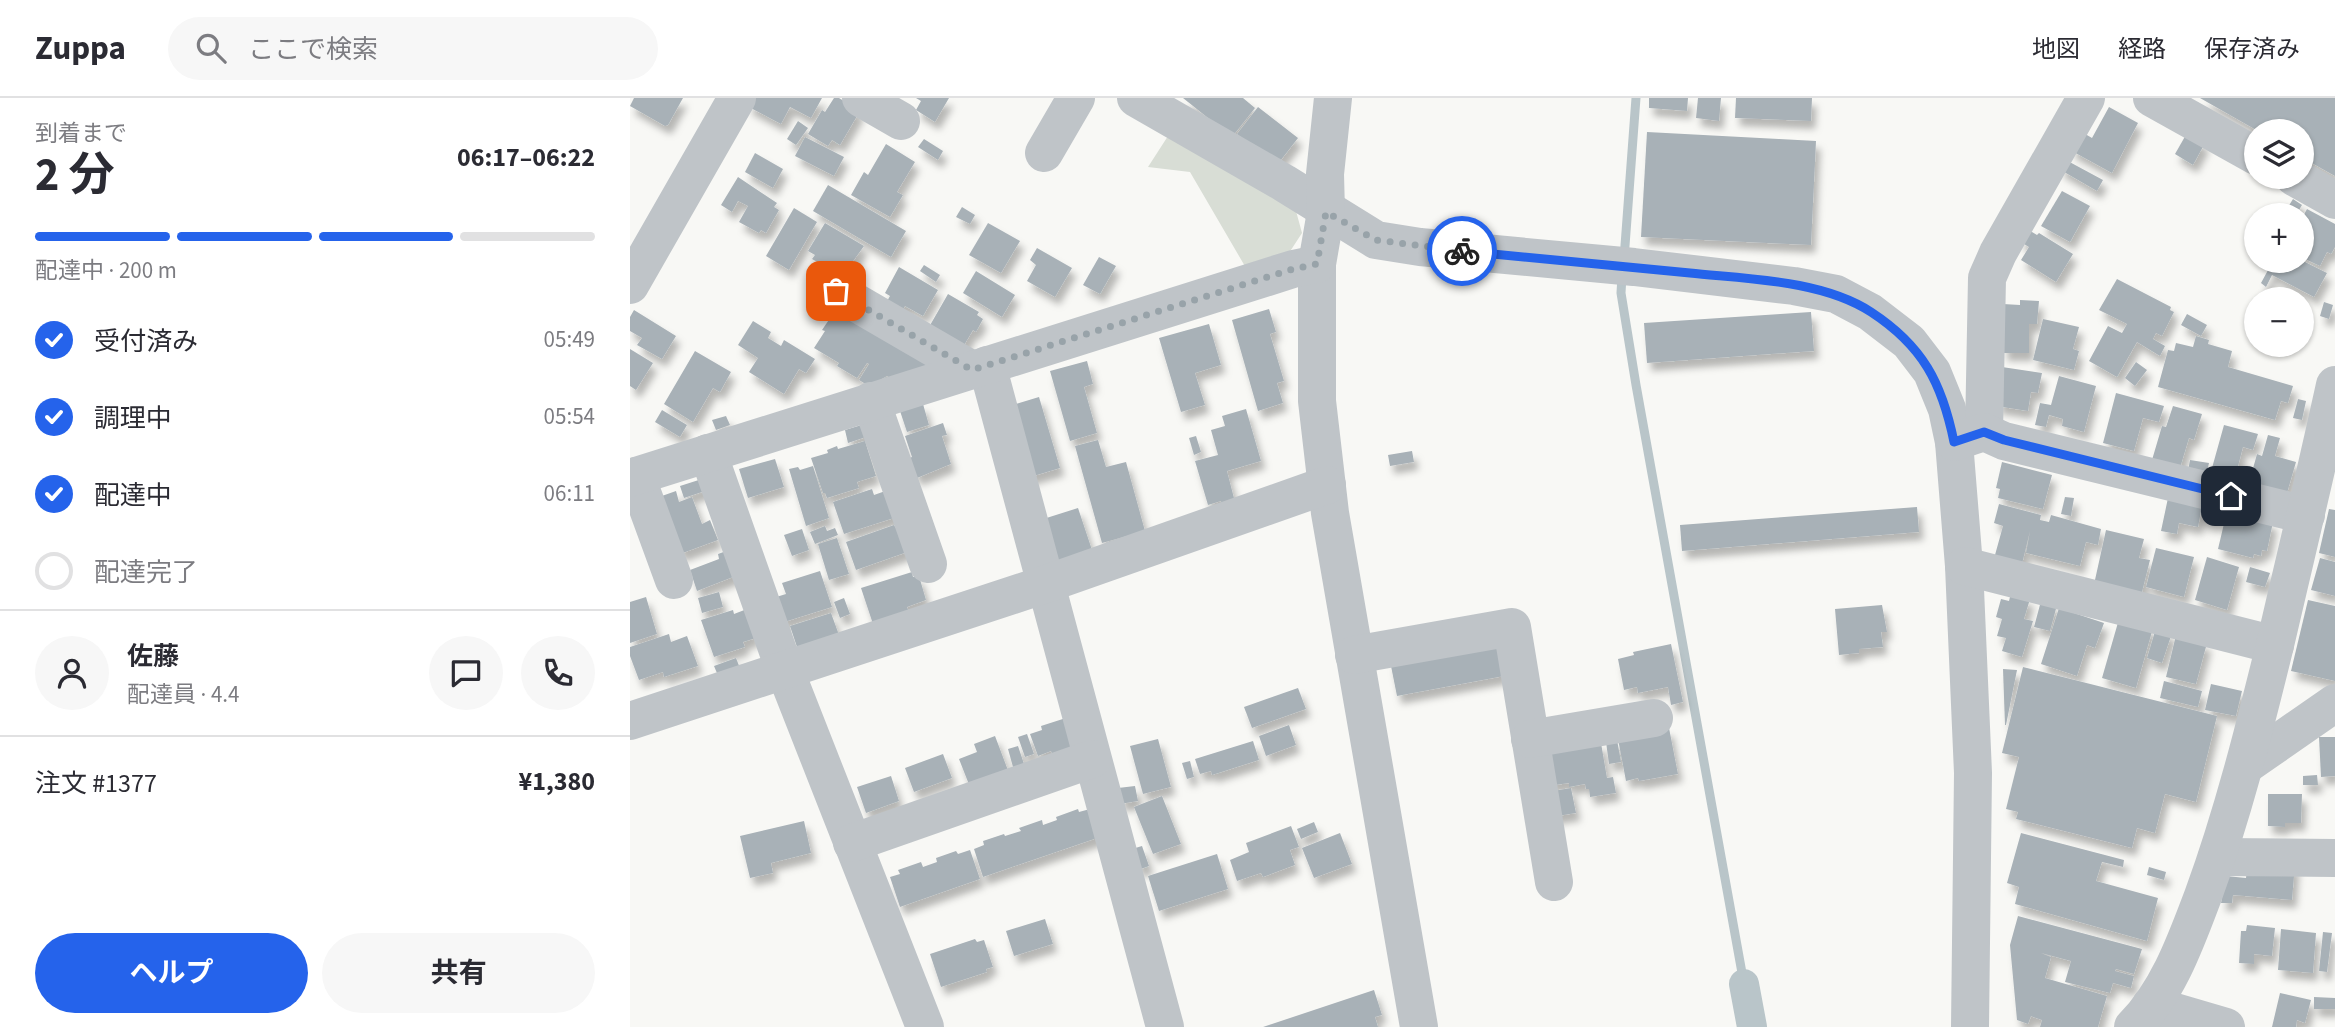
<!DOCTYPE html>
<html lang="ja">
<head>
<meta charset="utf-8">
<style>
  body { margin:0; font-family:"Source Sans 3","Noto Sans JP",sans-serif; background:#f7f7f7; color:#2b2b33; height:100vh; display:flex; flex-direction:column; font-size:26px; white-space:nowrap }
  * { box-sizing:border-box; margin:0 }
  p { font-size:23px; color:#7c7c81 }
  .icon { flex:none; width:38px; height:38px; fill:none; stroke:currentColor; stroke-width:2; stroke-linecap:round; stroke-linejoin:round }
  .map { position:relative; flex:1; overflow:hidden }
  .details { display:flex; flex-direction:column; background:#fff; width:630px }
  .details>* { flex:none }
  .controls { position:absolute; left:1614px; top:21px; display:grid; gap:14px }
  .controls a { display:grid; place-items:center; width:70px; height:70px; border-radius:50%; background:#fff; box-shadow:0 2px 5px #0004; font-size:35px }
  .pin { position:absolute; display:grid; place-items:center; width:60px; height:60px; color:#fff; margin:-30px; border-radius:14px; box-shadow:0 4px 10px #0006 }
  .courier { position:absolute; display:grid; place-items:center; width:70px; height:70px; margin:-35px; border:5px solid #2563eb; border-radius:50%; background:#fff; color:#222; box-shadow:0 2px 9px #0007 }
  .summary em { font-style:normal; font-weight:700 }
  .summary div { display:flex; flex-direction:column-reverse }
  .summary { display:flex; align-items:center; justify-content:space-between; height:119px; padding:0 35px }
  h1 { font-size:46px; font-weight:700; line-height:52px }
  .bar { display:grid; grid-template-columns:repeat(4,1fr); gap:10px 7px; align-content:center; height:84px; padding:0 35px }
  .bar i { height:9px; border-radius:5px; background:#e1e1e2 }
  .bar .on { background:#2563eb }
  .bar p { grid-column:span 4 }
  .line { display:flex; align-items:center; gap:18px; padding:0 35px; border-top:2px solid #e1e1e2 }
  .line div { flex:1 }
  .round { display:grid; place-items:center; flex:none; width:74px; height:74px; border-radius:37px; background:#f7f7f7 }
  ol { padding:0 35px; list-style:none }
  li { display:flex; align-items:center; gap:21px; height:77px }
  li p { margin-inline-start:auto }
  li .icon { padding:7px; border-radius:50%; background:#2563eb; color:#fff; stroke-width:4 }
  li:last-child { color:#7c7c81 }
  li i { width:38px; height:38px; border:4px solid #e1e1e2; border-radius:50% }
  .primary-button { display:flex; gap:14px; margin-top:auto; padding:14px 35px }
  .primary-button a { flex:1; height:80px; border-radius:42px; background:#2563eb; color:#fff; font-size:28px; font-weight:700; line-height:80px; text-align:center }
  .primary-button a+a { background:#f7f7f7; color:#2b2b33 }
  header { display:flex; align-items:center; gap:42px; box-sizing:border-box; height:98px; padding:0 35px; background:#fff; border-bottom:2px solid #e1e1e2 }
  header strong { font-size:33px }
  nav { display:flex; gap:38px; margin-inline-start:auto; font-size:24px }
  .search { width:490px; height:63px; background:#f7f7f7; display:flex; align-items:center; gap:18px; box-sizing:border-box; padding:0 24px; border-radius:38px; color:#7c7c81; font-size:26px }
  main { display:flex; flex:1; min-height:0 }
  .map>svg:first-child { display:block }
</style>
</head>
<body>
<header>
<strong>Zuppa</strong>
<div class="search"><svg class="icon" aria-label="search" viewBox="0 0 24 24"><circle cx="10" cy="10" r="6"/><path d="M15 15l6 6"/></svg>ここで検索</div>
<nav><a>地図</a><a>経路</a><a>保存済み</a></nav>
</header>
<main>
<section class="details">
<div class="summary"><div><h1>2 分</h1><p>到着まで</p></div><em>06:17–06:22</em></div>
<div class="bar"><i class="on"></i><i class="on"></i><i class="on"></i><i></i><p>配達中 · 200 m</p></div>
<ol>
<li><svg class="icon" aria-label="check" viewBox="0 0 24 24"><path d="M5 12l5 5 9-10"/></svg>受付済み<p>05:49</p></li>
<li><svg class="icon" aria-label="check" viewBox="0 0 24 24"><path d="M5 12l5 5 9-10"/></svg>調理中<p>05:54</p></li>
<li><svg class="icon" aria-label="check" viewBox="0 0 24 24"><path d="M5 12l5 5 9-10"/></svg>配達中<p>06:11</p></li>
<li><i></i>配達完了</li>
</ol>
<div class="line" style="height:126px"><a class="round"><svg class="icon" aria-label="person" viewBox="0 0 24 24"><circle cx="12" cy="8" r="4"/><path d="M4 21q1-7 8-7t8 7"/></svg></a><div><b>佐藤</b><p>配達員 · 4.4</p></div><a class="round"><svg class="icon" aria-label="chat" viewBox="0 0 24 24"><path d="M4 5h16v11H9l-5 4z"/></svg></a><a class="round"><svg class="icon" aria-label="phone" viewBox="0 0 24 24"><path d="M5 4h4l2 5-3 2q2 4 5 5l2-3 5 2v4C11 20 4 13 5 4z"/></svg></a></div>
<div class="line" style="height:91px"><div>注文 #1377</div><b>¥1,380</b></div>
<div class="primary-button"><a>ヘルプ</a><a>共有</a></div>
</section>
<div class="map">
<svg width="1705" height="929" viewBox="0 0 1705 929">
  <defs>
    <filter id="shadow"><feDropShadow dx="4.5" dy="8" stdDeviation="3.5" flood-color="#0004"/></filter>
  </defs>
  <rect width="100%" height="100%" fill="#f8f8f5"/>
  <path fill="#d8ddd5" d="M538 38 666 113 672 135 659 155 616 170 560 74 518 69Z"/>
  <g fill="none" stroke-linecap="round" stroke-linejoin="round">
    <g stroke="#b9c5c9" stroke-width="9">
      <path d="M994 161 1006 0"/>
      <path d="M992 178 991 195 1006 287 1114 886"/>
    </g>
    <path stroke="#b9c5c9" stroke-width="30" d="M1114 886 1122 929"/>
  </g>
  <g fill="#a8b1b7" filter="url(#shadow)">
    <path d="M4 0H53L38 27 35 28 0 8Z"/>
    <path d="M121 0H192L181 20 160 9 151 26 117 8Z"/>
    <path d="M204 0H209L230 13 210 47 202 42 198 48 178 36 192 12 195 14Z"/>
    <path d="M286 0H319L305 24 286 12 291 3Z"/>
    <path d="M553 0H613L625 10 602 39Z"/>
    <path d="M1019 0H1058L1057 13 1019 10Z"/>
    <path d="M1068 0H1091L1089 23 1066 20Z"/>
    <path d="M1106 0H1182L1181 23 1105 20Z"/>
    <path d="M1570 0H1705V78L1671 59V33H1628Z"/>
    <path d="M628 9 668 40 647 67 607 36Z"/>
    <path d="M1479 9 1508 25 1482 75 1440 52 1450 33 1462 40Z"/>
    <path d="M168 23 178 30 166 47 157 41Z"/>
    <path d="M1017 34 1186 43 1181 147 1011 139Z"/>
    <path d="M1557 35 1575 45 1563 67 1545 56Z"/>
    <path d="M175 39 214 59 204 78 165 58Z"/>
    <path d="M294 41 313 53 308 62 288 49Z"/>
    <path d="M256 46 285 64 267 94 273 97 260 119 221 97 234 74 238 77Z"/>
    <path d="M125 55 153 71 143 90 115 74Z"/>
    <path d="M1434 61 1473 82 1467 93 1429 71Z"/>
    <path d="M108 79 147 105 144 109 149 112 136 135 131 132 129 135 109 124 118 108 108 103 102 114 91 107Z"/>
    <path d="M198 87 276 133 261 159 183 113Z"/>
    <path d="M1432 93 1460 108 1440 144 1411 128Z"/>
    <path d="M1663 101 1672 107 1666 117H1653Z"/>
    <path d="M332 109 345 117 340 126 326 119Z"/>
    <path d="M164 110 187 124 159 172 136 158Z"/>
    <path d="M1677 111 1705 126V149L1701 156 1697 154 1690 168 1671 159V122Z"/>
    <path d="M195 125 234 148 216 173 198 165 196 169 182 161 185 157 178 153Z"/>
    <path d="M358 125 390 143 371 175 339 157Z"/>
    <path d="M1397 131 1407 137 1409 135 1443 156 1426 184 1391 162 1399 149 1389 143Z"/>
    <path d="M407 150 442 170 425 199 397 183 406 167 400 162Z"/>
    <path d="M469 159 486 168 470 196 453 187Z"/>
    <path d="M1671 162 1697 175 1684 199 1642 177 1636 189 1631 185 1643 163Z"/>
    <path d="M294 167 310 177 306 184 290 173Z"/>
    <path d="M269 169 308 192 293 218 275 208 272 213 256 205 260 198 255 195Z"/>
    <path d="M346 173 385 197 372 219 333 195Z"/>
    <path d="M1487 181 1541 209 1540 212 1544 214 1532 238 1526 235 1523 241 1535 248 1530 258 1507 244 1487 279 1459 263 1478 228 1492 235 1497 226 1469 212Z"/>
    <path d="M318 196 349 214 347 217 353 221 346 234 343 232 333 249 299 229Z"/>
    <path d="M1390 202 1409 203 1407 226H1399V255H1373V206L1390 207Z"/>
    <path d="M1694 204 1703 207 1699 221 1690 218Z"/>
    <path d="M209 207 303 268 262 281 257 278 239 288 229 282 239 266 237 265 227 280 207 268 209 265 184 250 195 233 192 232Z"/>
    <path d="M639 211 646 234 640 236 654 283 647 285 653 305 628 313 602 222Z"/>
    <path d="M4 212 46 238 32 261 7 247 12 240 0 233V219Z"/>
    <path d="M1181 214 1184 253 1017 265 1014 225Z"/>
    <path d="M1557 216 1577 227 1571 238 1551 227Z"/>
    <path d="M1413 221 1449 229 1443 251 1449 253 1444 272 1403 262Z"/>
    <path d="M123 223 141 234 138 240 151 248 154 242 185 261 176 275 169 271 154 296 119 274 128 260 108 247Z"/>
    <path d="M579 226 591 267 565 275 575 307 551 314 529 240Z"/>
    <path d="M1566 238 1579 242 1578 246 1602 253 1598 269 1663 288 1658 305 1651 303 1645 322 1528 289 1538 252 1544 253 1546 245 1563 249Z"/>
    <path d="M0 251 23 265 6 292 0 288Z"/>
    <path d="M65 253 101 274 90 294 83 290 63 324 34 306Z"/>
    <path d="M457 263 463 286 454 289 467 335 440 343 420 273Z"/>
    <path d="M1506 264 1517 272 1505 288 1495 280Z"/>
    <path d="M1372 269 1412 275 1408 295 1401 294 1398 313 1366 308Z"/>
    <path d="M1429 278 1466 288 1454 334 1432 328 1433 321 1419 317 1416 329 1405 327 1410 305 1421 307Z"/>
    <path d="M1486 295 1534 308 1529 324 1513 320 1504 353 1473 345Z"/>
    <path d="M409 299 430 370 397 380 376 309Z"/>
    <path d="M1668 301 1676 303 1672 322 1663 320Z"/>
    <path d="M293 306 299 327 277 334 270 313Z"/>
    <path d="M1543 308 1572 316 1564 342 1559 340 1550 370 1522 362 1532 328 1536 329Z"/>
    <path d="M616 311 631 363 597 373 606 408 593 411 591 403 578 407 565 363 588 357 581 332 595 328 592 318Z"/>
    <path d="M32 312 57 327 50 339 25 324Z"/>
    <path d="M96 318 100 327 86 332 82 322Z"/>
    <path d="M238 325 242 337 218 345 215 332Z"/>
    <path d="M313 325 317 337 312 338 321 366 287 380 277 361 282 359 275 338Z"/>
    <path d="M1594 327 1628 336 1623 352 1613 349 1606 376 1582 370Z"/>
    <path d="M1638 337 1650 340 1645 358 1666 364 1657 395 1619 385 1627 356 1632 358Z"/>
    <path d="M566 338 571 354 564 357 559 340Z"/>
    <path d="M468 342 476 369 496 364 515 433 472 445 445 348Z"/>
    <path d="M235 343 246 378 227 384 229 390 197 400 195 395H193L181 360 198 355 197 352 207 348 208 351Z"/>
    <path d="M782 353 784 364 760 368 758 357Z"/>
    <path d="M145 361 154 389 118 400 109 371Z"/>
    <path d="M1560 362 1579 365 1575 383 1557 378Z"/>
    <path d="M1372 364 1422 377 1413 411 1368 400 1370 391 1366 390Z"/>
    <path d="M183 368 199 420 176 428 159 371 168 369 170 372Z"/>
    <path d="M75 380 78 392 54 400 50 388Z"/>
    <path d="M242 391 244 397 261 391 270 418 214 436 203 404Z"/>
    <path d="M46 393 49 404 62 399 72 426 80 422 88 442 50 456 29 399Z"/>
    <path d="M1435 399 1444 400 1441 418 1431 416Z"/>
    <path d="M1538 400 1572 408 1568 429 1549 425 1547 436 1531 433Z"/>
    <path d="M1369 406 1411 417 1410 422 1419 424 1421 417 1471 431 1468 447 1456 444 1450 468 1396 455 1400 433 1392 466 1365 457 1373 428 1364 425Z"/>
    <path d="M1287 409 1289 434 1052 453 1050 427Z"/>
    <path d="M448 410 463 455 422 468 407 423Z"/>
    <path d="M1699 411 1705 412V459L1689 455Z"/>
    <path d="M1597 413 1643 424 1637 453 1632 452 1631 458 1624 456 1623 460 1588 451Z"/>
    <path d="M264 427 280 453 226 472 216 444Z"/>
    <path d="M195 428 197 433 205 430 208 437 185 446 180 434Z"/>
    <path d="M172 431 179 452 162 458 154 437Z"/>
    <path d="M1476 432 1514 441 1509 460 1520 462 1510 502 1463 491Z"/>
    <path d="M207 440 219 476 199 482 188 446Z"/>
    <path d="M1526 450 1564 459 1554 499 1516 489Z"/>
    <path d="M99 452 108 477 67 493 60 472 89 461 88 456Z"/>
    <path d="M1577 459 1609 469 1597 512 1565 502Z"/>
    <path d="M1690 460 1705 464V498L1681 492Z"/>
    <path d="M1620 469 1640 475 1635 489 1616 484Z"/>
    <path d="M190 473 202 509 151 525 143 500 156 496 152 485Z"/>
    <path d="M282 474 283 479 289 478 296 502 277 509 279 514 243 526 231 490Z"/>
    <path d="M89 494 93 509 72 515 68 500Z"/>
    <path d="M1381 495 1400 501 1394 521 1403 523 1392 559 1372 553 1376 540 1367 538 1372 521 1366 519 1371 501 1379 503Z"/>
    <path d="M16 499 27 536 0 545V504Z"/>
    <path d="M214 500 220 516 210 520 204 504Z"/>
    <path d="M1678 502 1705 508V583L1661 573Z"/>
    <path d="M1411 503 1427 507 1420 533 1404 529Z"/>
    <path d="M1252 507 1257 534H1251L1253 549 1229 551V555L1209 557 1205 511Z"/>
    <path d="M1429 510 1474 525 1465 550 1457 547 1447 578 1411 566Z"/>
    <path d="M117 511 126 540 113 544 115 549 84 559 71 522 103 512 104 516Z"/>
    <path d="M201 515 209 537 168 552 160 528Z"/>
    <path d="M1489 521 1523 530 1506 590 1472 580Z"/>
    <path d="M1526 530 1542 535 1532 565 1517 560Z"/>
    <path d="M39 536 41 544 57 538 68 568 34 579 33 574 9 582 0 558V549Z"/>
    <path d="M1546 537 1577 545 1566 586 1536 579Z"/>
    <path d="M868 543 874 578 767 598 760 563Z"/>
    <path d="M1041 546 1053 604 1041 607 1038 589 1008 595 1007 589 994 592 988 561 1004 557 1003 554Z"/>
    <path d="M106 560 113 578 92 587 84 568Z"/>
    <path d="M1393 569 1587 618 1566 704 1535 696 1525 735 1507 730 1502 750 1386 721 1388 714 1376 711 1389 659 1372 655Z"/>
    <path d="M1373 571 1387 572 1376 627H1375Z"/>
    <path d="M1534 583 1572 593 1568 609 1530 600Z"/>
    <path d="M1581 586 1612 593 1606 618 1575 612Z"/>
    <path d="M668 590 676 611 622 630 614 609Z"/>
    <path d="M439 619 450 649 425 663 421 653 408 658 400 636 412 632 411 628Z"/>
    <path d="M659 627 666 647 636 658 629 638Z"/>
    <path d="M1039 630 1048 676 1009 683 1008 680 996 683 988 641Z"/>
    <path d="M397 636 404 656 395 659 388 639Z"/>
    <path d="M365 638 379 675 340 689 329 661 347 654 344 646Z"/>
    <path d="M1689 639H1705V678L1691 679Z"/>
    <path d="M528 641 541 689 513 696 500 648Z"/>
    <path d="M987 642 991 664 979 666 976 644Z"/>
    <path d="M623 643 629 662 582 677 581 673 570 676 565 661Z"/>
    <path d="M971 645 977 680 983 679 986 695 960 699 959 691H956L955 686 939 689V685L918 688 916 648Z"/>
    <path d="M388 648 394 666 383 669 378 651Z"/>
    <path d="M313 656 322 680 284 694 275 670Z"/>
    <path d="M560 663 564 679 557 681 552 665Z"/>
    <path d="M1687 677 1688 687H1673V678Z"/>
    <path d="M261 678 269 703 236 715 227 689Z"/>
    <path d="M505 688 508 703 490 706 488 690Z"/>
    <path d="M941 690 946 715 921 719 917 694Z"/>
    <path d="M1638 696H1672L1671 725H1655V729L1638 728Z"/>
    <path d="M532 698 551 746 523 756 504 709Z"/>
    <path d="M448 711 449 714 460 711 470 739 353 779 344 751 354 747 353 743 374 736 375 738 391 733 389 730 412 722 413 727 427 722 426 719Z"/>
    <path d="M174 723 181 755 141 765 143 775 120 780 110 738Z"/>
    <path d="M684 724 688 734 671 741 667 731Z"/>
    <path d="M661 728 669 749 660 752 665 767 633 779 631 775 607 783 600 762 619 754 616 745Z"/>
    <path d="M710 735 722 766 684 780 672 750Z"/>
    <path d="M1391 735 1494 762 1493 769 1472 764 1466 783 1528 800 1517 843 1385 806 1389 789 1377 785Z"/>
    <path d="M512 748 519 768 508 772 502 751Z"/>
    <path d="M340 752 350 781 270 809 260 779 270 776 268 772 291 764 293 769 307 764 306 760 326 753 328 756Z"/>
    <path d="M587 756 598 791 529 813 518 778Z"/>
    <path d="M1665 766 1662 802 1603 797 1602 805H1591L1596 778 1616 780 1617 770Z"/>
    <path d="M1519 769 1536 774 1534 782 1517 777Z"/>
    <path d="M1388 818 1512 851 1504 876 1486 871 1485 873 1504 878 1501 890 1483 885 1480 895 1435 884 1441 863 1411 855 1421 859 1415 880 1477 898 1468 929H1410L1412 922 1403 919 1401 918 1398 926 1387 922 1380 847Z"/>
    <path d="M415 821 423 846 384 858 376 833Z"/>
    <path d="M1617 827 1645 830 1642 858 1624 856V866L1609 865 1611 833H1616Z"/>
    <path d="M1651 831 1686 835 1683 875 1648 872Z"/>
    <path d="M1693 834 1702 835 1697 874 1689 873Z"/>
    <path d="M345 841 347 844 354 842 363 869 356 871 357 874 311 889 300 856Z"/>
    <path d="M744 892 752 917 745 919 748 929H633Z"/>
    <path d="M1650 895 1681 902 1675 925 1667 922 1666 929H1642Z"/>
    <path d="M1684 899 1705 900V911H1684Z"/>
  </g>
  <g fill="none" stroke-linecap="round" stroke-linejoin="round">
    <g stroke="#bfc4c8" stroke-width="38">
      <path d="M231 0 271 23"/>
      <path d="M506 0 654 85 746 142 790 149 1004 169 1164 188 1206 196 1240 214 1279 244 1302 274 1317 311 1324 344 1334 468 1343 675 1340 929"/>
      <path d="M703 0 695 76 696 114 687 166V303L700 415 789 929"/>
      <path d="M1522 0 1626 58"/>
      <path d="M414 55 446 0"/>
      <path d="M1664 79 1705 102"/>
      <path d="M0 187 107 0"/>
      <path d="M206 193 342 272"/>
      <path d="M357 267 535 929"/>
      <path d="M241 303 298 466"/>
      <path d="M1354 334 1357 180 1368 155 1456 0"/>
      <path d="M1324 344 1354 334 1374 343 1676 417"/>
      <path d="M78 355 154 570 295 929"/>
      <path d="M6 378 44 482"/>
      <path d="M0 380 663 171 687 166"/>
      <path d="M1334 468 1645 547"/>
      <path d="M724 557 882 529 924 784"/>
      <path d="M0 623 416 486 697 387"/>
      <path d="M900 641 1024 620"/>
      <path d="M1616 667 1705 605"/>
      <path d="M222 745 462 661"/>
      <path d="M1587 759 1705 760"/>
      <path d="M1521 907 1596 929"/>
      <path d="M1503 929C1538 894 1556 843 1573 798 1603 716 1624 632 1645 547 1665 461 1686 374 1705 287"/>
    </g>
  </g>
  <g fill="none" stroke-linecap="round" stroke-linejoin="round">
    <path stroke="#98a3a9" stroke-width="7" stroke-dasharray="0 12.6" d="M206 193 342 272 663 171 687 166 696 114 746 142 832 153"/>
    <path stroke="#2563eb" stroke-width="9" d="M832 153C908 160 984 167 1060 175 1117 181 1192 182 1241 214 1293 248 1312 285 1324 344L1354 334 1374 342 1601 398"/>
  </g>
</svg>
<div class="controls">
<a><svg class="icon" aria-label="layers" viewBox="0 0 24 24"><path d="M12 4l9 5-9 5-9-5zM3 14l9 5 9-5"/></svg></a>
<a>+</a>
<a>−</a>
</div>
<div class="pin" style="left:206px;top:193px;background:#ea580c"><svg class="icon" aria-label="bag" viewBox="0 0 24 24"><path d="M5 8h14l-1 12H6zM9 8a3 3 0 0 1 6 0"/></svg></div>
<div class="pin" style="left:1601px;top:398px;background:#1f2937"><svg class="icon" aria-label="home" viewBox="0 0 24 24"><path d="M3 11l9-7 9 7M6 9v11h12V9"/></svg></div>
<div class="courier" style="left:832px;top:153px"><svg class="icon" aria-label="bike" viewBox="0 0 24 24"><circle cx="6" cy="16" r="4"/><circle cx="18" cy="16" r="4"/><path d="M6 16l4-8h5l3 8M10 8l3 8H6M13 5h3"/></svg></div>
</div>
</main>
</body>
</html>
